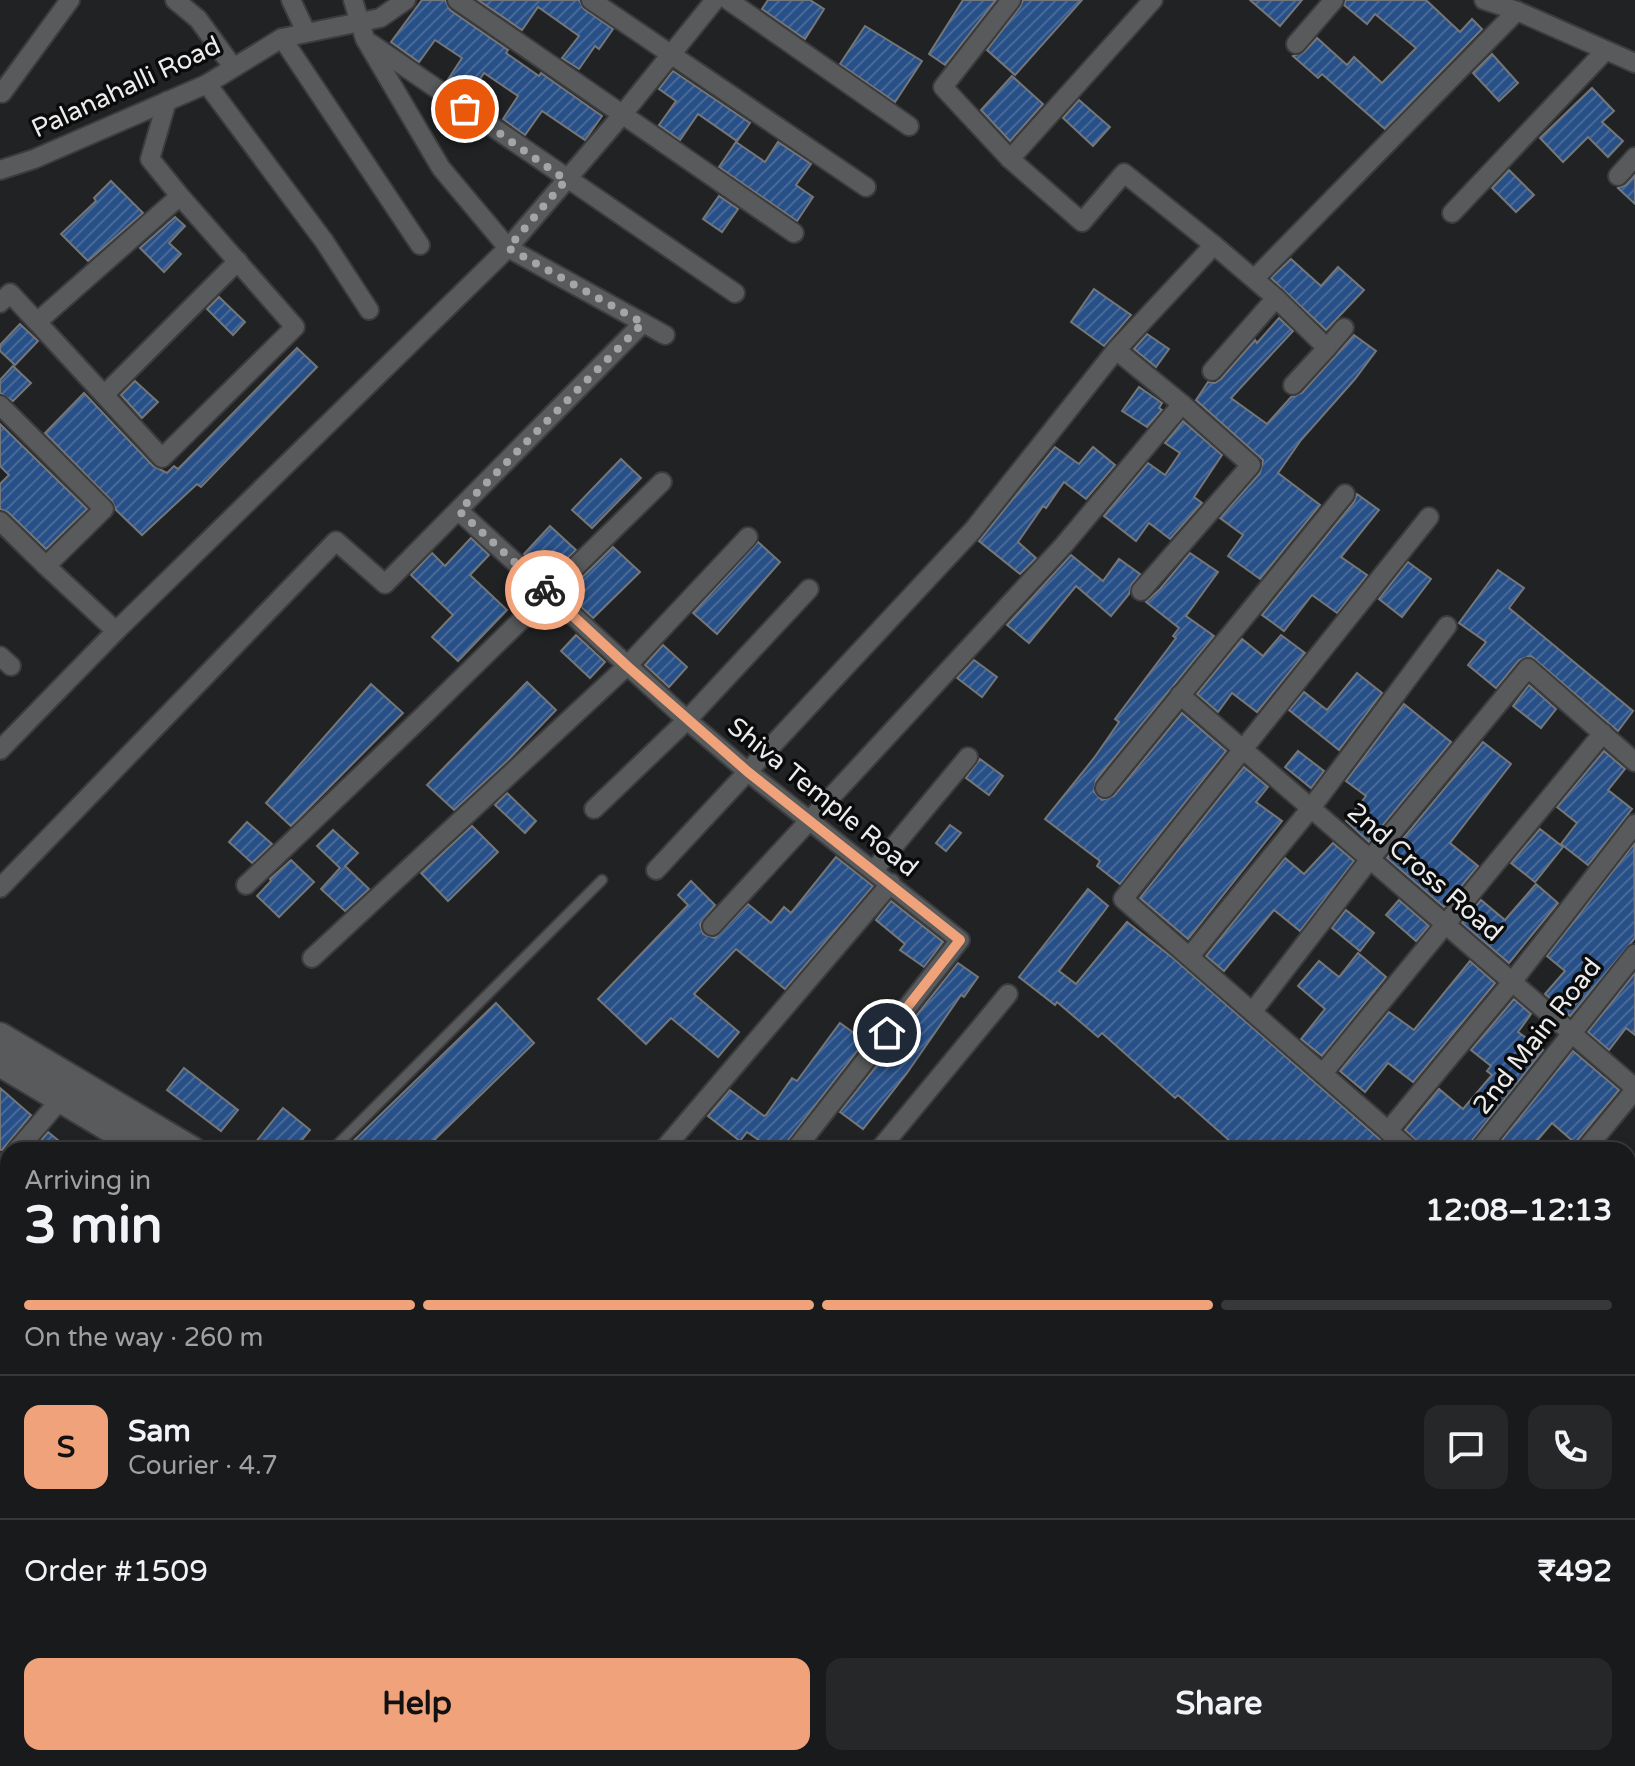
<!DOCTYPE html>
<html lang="en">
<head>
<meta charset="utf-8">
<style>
  body { margin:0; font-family:"Varela Round",sans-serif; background:#252728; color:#f1f3f6; height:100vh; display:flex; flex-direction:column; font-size:30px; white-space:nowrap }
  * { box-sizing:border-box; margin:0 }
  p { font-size:26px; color:#9fa1a3 }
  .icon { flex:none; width:44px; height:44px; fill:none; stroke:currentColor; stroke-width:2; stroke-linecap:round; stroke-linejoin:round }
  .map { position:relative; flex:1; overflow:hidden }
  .panel { position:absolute; left:0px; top:1142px; width:1636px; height:624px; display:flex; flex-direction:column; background:#181a1b; border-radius:24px 24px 0 0; box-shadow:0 4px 12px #0003,0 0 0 2px #36383a }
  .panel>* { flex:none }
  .pin { position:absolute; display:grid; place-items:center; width:68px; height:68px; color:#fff; margin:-34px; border:4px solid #fff; border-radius:50%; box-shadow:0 2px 8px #0007 }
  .courier { position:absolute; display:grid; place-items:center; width:80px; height:80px; margin:-40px; border:6px solid #f0a27a; border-radius:50%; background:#fff; color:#222; box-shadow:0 2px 10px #0007 }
  .overview em { font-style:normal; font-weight:700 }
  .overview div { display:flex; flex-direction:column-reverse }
  .overview { display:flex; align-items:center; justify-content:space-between; height:136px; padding:0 24px }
  h1 { font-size:52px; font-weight:700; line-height:60px }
  .bar { display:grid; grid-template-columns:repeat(4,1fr); gap:12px 8px; align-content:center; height:96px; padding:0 24px }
  .bar i { height:10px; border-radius:6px; background:#36383a }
  .bar .on { background:#f0a27a }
  .bar p { grid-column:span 4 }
  .line { display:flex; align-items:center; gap:20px; padding:0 24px; border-top:2px solid #36383a }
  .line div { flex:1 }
  .round { display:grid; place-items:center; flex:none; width:84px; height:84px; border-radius:16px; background:#252728 }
  .button { display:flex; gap:16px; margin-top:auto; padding:16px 24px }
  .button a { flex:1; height:92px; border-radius:16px; background:#f0a27a; color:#111; font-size:32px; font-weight:700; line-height:92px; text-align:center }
  .button a+a { background:#252728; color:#f1f3f6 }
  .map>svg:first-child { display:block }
</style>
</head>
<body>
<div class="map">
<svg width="1635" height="1766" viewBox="0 0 1635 1766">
  <defs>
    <pattern id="grass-tufts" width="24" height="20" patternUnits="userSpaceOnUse" patternTransform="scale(2)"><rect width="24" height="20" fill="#27446d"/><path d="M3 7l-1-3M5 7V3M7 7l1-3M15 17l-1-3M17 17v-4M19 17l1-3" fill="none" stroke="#465f82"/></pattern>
    <pattern id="garden-furrows" width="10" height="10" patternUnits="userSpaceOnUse" patternTransform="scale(2)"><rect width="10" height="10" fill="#27446d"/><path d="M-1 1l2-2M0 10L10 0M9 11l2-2" fill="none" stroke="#465f82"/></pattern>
    <pattern id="building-hatch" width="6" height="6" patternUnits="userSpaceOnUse" patternTransform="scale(2)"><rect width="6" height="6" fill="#285088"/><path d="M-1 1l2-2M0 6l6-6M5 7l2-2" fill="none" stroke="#476999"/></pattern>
  </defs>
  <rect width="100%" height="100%" fill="#202224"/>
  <path fill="#252a31" d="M776 1758H854L850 1766H772Z"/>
  <path fill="url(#grass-tufts)" d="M1628 1373 1635 1378V1501L1628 1510Z"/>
  <path fill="url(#garden-furrows)" d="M289 1758H588L583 1766H301Z"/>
  <g fill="url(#building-hatch)" stroke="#747678" stroke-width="2">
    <path d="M422 0H445L450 10 508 50 506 53 539 76 541 73 548 78 602 116 585 140 542 111 525 135 503 119 518 96 484 73 469 96 447 81 462 58 435 40 419 62 391 42Z"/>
    <path d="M478 0H579L584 9 613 29 599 49 595 46 579 69 562 58 579 36 538 7 522 30Z"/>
    <path d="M768 0H810L824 9 805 39 762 9Z"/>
    <path d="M963 0H996L945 65 929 54Z"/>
    <path d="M1023 0H1082L1015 75 987 50 1020 7Z"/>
    <path d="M1250 0H1302L1280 26Z"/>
    <path d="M1346 0H1426L1460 32 1472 19 1482 29 1385 129 1322 74 1318 78 1293 56 1304 52 1317 38 1347 65 1354 57 1382 83 1416 48 1375 14 1367 24 1344 5Z"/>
    <path d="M865 26 922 61 895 102 840 64Z"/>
    <path d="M1492 54 1518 83 1499 101 1473 73Z"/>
    <path d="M673 71 750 123 737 141 698 114 680 140 659 125 676 101 659 89Z"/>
    <path d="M1012 76 1043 104 1010 141 981 110Z"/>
    <path d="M1592 88 1614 111 1602 122 1623 141 1608 157 1588 137 1563 162 1540 138Z"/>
    <path d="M1079 100 1110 127 1093 146 1063 118Z"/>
    <path d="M736 142 765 162 778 142 811 164 796 185 813 197 797 221 719 167Z"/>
    <path d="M1509 170 1534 195 1516 212 1492 188Z"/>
    <path d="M1635 175V204L1618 188 1626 185Z"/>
    <path d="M111 181 143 213 88 261 61 234 96 201 94 198Z"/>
    <path d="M719 196 738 209 722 232 703 219Z"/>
    <path d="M175 217 185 226 169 243 181 254 164 272 140 248Z"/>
    <path d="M1291 259 1321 286 1338 267 1364 290 1326 330 1271 278Z"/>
    <path d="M1094 289 1131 315 1104 346 1071 322Z"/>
    <path d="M219 297 245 322 233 335 207 309Z"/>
    <path d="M1279 318 1293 331 1231 398 1267 424 1291 397 1302 393 1354 335 1376 351 1355 379 1301 440 1278 473 1320 505 1260 579 1228 556 1243 535 1220 518 1260 473 1263 460 1196 400 1208 382 1215 383 1221 379 1255 340 1257 343Z"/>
    <path d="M20 324 38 341 15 365 0 351V345Z"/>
    <path d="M1147 334 1169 349 1156 367 1134 349Z"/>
    <path d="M297 348 317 367 201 487 197 484 142 535 116 510 112 501 45 433 84 393 153 466 167 473 174 466 178 469Z"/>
    <path d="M13 366 31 383 13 401 0 393V380Z"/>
    <path d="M135 381 158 402 142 418 121 395Z"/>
    <path d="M1139 387 1162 403 1159 408 1162 410 1147 427 1122 411Z"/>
    <path d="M1183 421 1222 455 1194 497 1202 503 1170 539 1149 523 1136 541 1104 516 1148 463 1165 475 1180 453 1165 443Z"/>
    <path d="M0 424 87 509 46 549 8 512 0 509V484L9 475 0 466Z"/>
    <path d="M1055 447 1079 464 1093 447 1115 465 1086 499 1064 482 1046 508 1043 506 1018 542 1036 558 1020 574 979 541Z"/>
    <path d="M621 459 641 478 592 528 572 510Z"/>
    <path d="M1357 494 1379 510 1341 557 1367 575 1337 613 1312 595 1284 631 1262 615 1354 502Z"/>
    <path d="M550 526 576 550 548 577 524 554Z"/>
    <path d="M471 538 489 555 470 575 507 610 458 661 432 637 453 615 411 575 432 553 445 566Z"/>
    <path d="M758 542 780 562 717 634 693 613Z"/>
    <path d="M613 547 640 572 593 618 566 593Z"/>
    <path d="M1190 553 1218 572 1186 616 1214 636 1096 780 1094 792 1102 800 1114 796 1182 713 1226 751 1120 884 1097 866 1100 861 1045 819 1094 758 1119 722 1115 719 1176 638 1173 636 1179 628 1146 602 1160 589Z"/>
    <path d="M1071 555 1103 581 1119 559 1140 574 1132 584 1129 594 1111 616 1076 586 1029 643 1007 625Z"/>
    <path d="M1408 562 1431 579 1402 617 1379 599Z"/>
    <path d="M1498 570 1524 588 1509 608 1633 711 1618 731 1531 656 1519 660 1496 688 1468 665 1486 642 1459 623Z"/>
    <path d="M576 635 605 662 590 678 561 651Z"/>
    <path d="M1281 635 1305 653 1257 712 1232 693 1218 712 1197 694 1242 639 1263 656Z"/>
    <path d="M663 645 687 667 669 687 645 665Z"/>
    <path d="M974 660 997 677 982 697 957 678Z"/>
    <path d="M1357 673 1382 693 1339 750 1289 710 1304 692 1327 710Z"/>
    <path d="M527 682 556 710 507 761 454 810 427 785Z"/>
    <path d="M371 684 403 713 291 826 266 803Z"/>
    <path d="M1529 685 1556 709 1541 728 1513 706Z"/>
    <path d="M1404 704 1451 742 1369 842 1346 821 1366 796 1346 781Z"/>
    <path d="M1483 742 1511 764 1450 843 1478 866 1444 907 1387 858Z"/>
    <path d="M1298 751 1324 771 1311 788 1285 767Z"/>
    <path d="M1604 751 1625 769 1608 790 1632 809 1588 865 1561 844 1577 823 1557 807Z"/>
    <path d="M980 759 1003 776 989 795 966 778Z"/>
    <path d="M1244 767 1268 787 1256 802 1282 821 1188 939 1140 898Z"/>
    <path d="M507 793 536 821 525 833 495 805Z"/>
    <path d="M247 822 272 844 252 863 229 842Z"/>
    <path d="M950 825 961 833 946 851 936 843Z"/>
    <path d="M472 826 498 852 448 901 421 873Z"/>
    <path d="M1540 829 1563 847 1535 882 1511 863Z"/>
    <path d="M333 830 358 853 345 866 369 889 345 911 321 889 340 868 317 846Z"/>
    <path d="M1333 843 1354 861 1300 931 1274 910 1224 971 1206 956 1285 858 1304 874Z"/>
    <path d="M1634 844 1635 938 1570 1016 1545 994 1565 971 1547 956Z"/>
    <path d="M836 857 873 886 785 989 736 949 694 994 739 1032 718 1057 671 1018 646 1044 598 999 688 905 678 895 691 881 715 905 700 924 703 934 715 938 748 904 771 923 784 907 791 913Z"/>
    <path d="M291 860 314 882 279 917 257 896 271 881 270 879Z"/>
    <path d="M1536 884 1558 903 1509 963 1462 923 1481 900 1505 920Z"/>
    <path d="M1088 889 1108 906 1059 971 1076 984 1127 922 1173 958 1392 1150H1240L1178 1095 1175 1098 1102 1033 1098 1037 1057 1002 1055 1005 1019 977Z"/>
    <path d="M1399 900 1429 926 1416 941 1386 915Z"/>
    <path d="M891 901 943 942 924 967 900 950 905 944 876 920Z"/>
    <path d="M1346 910 1374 933 1360 951 1332 928Z"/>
    <path d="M1358 953 1386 977 1322 1056 1301 1039 1325 1009 1298 986 1319 961 1339 977Z"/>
    <path d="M1470 961 1495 983 1413 1082 1388 1063 1365 1092 1340 1071 1389 1012 1414 1030Z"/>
    <path d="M958 963 978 977 964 997 961 995 907 1073 863 1129 840 1112Z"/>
    <path d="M1635 973V1035L1626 1028 1609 1050 1588 1032Z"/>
    <path d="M1514 999 1531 1014 1518 1032 1543 1050 1470 1143 1467 1150H1422L1418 1142 1405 1130 1439 1089 1463 1109 1492 1075 1487 1071 1491 1066 1471 1050Z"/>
    <path d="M496 1003 534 1043 424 1150H344Z"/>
    <path d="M840 1023 865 1041 786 1143 783 1150H773L747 1132 740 1141 708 1116 730 1090 764 1116 766 1115 792 1078 797 1081Z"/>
    <path d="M1573 1051 1619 1090 1575 1143 1552 1123 1529 1150H1494Z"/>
    <path d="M184 1068 238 1110 221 1131 167 1090Z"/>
    <path d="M0 1088 31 1115 2 1150H0Z"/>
    <path d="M283 1108 310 1130 294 1150H264L255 1143Z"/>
    <path d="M48 1132 70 1150H33Z"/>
  </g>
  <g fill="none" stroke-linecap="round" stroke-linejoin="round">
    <g stroke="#3c3c3e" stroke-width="13">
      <g id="service">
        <path d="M332 1150 602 880"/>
        <path d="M139 1758 153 1766"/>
        <path d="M97 1766 104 1758"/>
        <path d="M610 1766 615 1758"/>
        <path d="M745 1766 749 1758"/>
        <path d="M788 1766 792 1758"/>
      </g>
    </g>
    <g stroke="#3c3c3e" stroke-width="22">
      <g id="minor">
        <path d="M175 0 198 19 233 67"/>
        <path d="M291 0 306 32"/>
        <path d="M457 0 794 233"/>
        <path d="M591 0 866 187"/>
        <path d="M728 0 909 126"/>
        <path d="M1153 0 1010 159 1082 222 1124 173 1214 245"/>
        <path d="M1484 0 1517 11 1635 63"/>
        <path d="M282 38 420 245"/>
        <path d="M370 43 735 293"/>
        <path d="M1296 44 1334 0"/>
        <path d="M207 84 324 241 369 310"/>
        <path d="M2 93 70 0"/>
        <path d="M167 101 150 159 180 196 37 322 162 458 295 327 180 196"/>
        <path d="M1010 159 943 87 1011 0"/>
        <path d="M0 170 34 159 207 84 282 38 380 18 406 0"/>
        <path d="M1618 176 1635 157"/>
        <path d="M1452 213 1605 51"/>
        <path d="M1255 278 1517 11"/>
        <path d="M1276 298 1327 348 1344 328"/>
        <path d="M0 303 10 293 37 322"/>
        <path d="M665 335 508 248 622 115 715 0"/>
        <path d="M1116 350 1214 245 1276 298 1212 371"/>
        <path d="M1293 385 1327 348"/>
        <path d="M105 394 238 261"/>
        <path d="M0 405 104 509 46 566 0 521"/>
        <path d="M459 511 687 720 748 772 960 940 795 1150"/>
        <path d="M46 566 116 631"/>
        <path d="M1141 591 1251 465 1182 404"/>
        <path d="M0 656 11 666"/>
        <path d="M1180 695 1635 1088"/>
        <path d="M0 750 116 631 508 248 441 168 365 39 353 0"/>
        <path d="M1105 788 1345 494"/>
        <path d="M594 809 687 720 809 589"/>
        <path d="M656 870 973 530 1116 350 1182 404 1063 546 712 926"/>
        <path d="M874 870 968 757"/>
        <path d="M246 885 422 717 662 482"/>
        <path d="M0 888 336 541 385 584 643 323"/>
        <path d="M1190 956 1311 808 1447 626"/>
        <path d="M312 958 627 666 748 537"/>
        <path d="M1253 1011 1370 859 1528 668 1635 762"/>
        <path d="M1323 1073 1603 733"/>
        <path d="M1388 1131 1512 982 1635 824"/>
        <path d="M17 1150 61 1099"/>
        <path d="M663 1150 891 883"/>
        <path d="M879 1150 1008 994"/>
        <path d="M1410 1150 1123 899 1429 517"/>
        <path d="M1479 1150 1635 954"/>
        <path d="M1585 1150 1635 1090"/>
        <path d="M0 1169 8 1160"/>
        <path d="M1628 1241 1635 1232"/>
        <path d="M0 1357 8 1348"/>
        <path d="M0 1545 8 1536"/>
        <path d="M1628 1574 1635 1566"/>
        <path d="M1628 1644 1635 1636"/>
        <path d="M0 1722 8 1712"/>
        <path d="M907 1766 911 1758"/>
        <path d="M1007 1766 1011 1758"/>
        <path d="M1089 1766 1093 1758"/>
        <path d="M1473 1766 1479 1758"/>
        <path d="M1521 1766 1528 1758"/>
      </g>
    </g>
    <g stroke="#3c3c3e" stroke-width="30">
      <g id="secondary">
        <path d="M0 1036 192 1150"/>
        <path d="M0 1063 146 1150"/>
        <path d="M1194 1758 1208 1766"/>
        <path d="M1237 1758 1255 1766"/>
      </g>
    </g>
    <g stroke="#6c6e70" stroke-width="3" stroke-dasharray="8 4" stroke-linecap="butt">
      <path d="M372 1758 392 1766"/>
      <path d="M550 1766 553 1758"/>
    </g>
    <use href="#service" stroke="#585a5c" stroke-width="9"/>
    <use href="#minor" stroke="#585a5c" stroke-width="18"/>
    <use href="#secondary" stroke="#585a5c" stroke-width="26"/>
  </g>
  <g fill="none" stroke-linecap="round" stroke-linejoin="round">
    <path stroke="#a4a5a7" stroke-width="8" stroke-dasharray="0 14.4" d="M465 109 566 180 508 248 643 323 459 511 545 590"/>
    <path stroke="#f0a27a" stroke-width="10" d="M545 590 627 666 748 772 960 940 887 1033"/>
  </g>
  <g text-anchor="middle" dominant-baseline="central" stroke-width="7" stroke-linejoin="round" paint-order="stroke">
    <g font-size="26" fill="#ebeced" stroke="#0b0b0c">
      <text transform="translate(126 87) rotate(-25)">Palanahalli Road</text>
      <text transform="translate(823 797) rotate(39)">Shiva Temple Road</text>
      <text transform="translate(1425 872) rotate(41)">2nd Cross Road</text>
      <text transform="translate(1537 1036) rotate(-52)">2nd Main Road</text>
    </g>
  </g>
</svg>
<div class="pin" style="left:465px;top:109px;background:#ea580c"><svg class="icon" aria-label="bag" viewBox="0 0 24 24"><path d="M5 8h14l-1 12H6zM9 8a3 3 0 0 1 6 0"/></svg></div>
<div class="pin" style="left:887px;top:1033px;background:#1f2937"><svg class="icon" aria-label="home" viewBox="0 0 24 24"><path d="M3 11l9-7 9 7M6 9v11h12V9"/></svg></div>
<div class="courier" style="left:545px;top:590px"><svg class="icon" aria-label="bike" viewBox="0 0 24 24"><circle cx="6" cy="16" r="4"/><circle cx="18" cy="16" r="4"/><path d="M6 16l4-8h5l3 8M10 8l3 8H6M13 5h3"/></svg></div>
<section class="panel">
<div class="overview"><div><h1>3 min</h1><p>Arriving in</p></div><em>12:08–12:13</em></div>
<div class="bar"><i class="on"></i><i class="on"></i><i class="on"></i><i></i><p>On the way · 260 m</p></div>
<div class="line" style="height:144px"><b class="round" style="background:#f0a27a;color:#111">S</b><div><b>Sam</b><p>Courier · 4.7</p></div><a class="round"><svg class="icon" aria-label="chat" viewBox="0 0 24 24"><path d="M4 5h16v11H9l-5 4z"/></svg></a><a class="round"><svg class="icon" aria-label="phone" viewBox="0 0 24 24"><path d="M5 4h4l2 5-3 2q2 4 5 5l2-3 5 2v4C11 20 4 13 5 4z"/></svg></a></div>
<div class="line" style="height:104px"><div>Order #1509</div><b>₹492</b></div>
<div class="button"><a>Help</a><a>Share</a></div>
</section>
</div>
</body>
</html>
